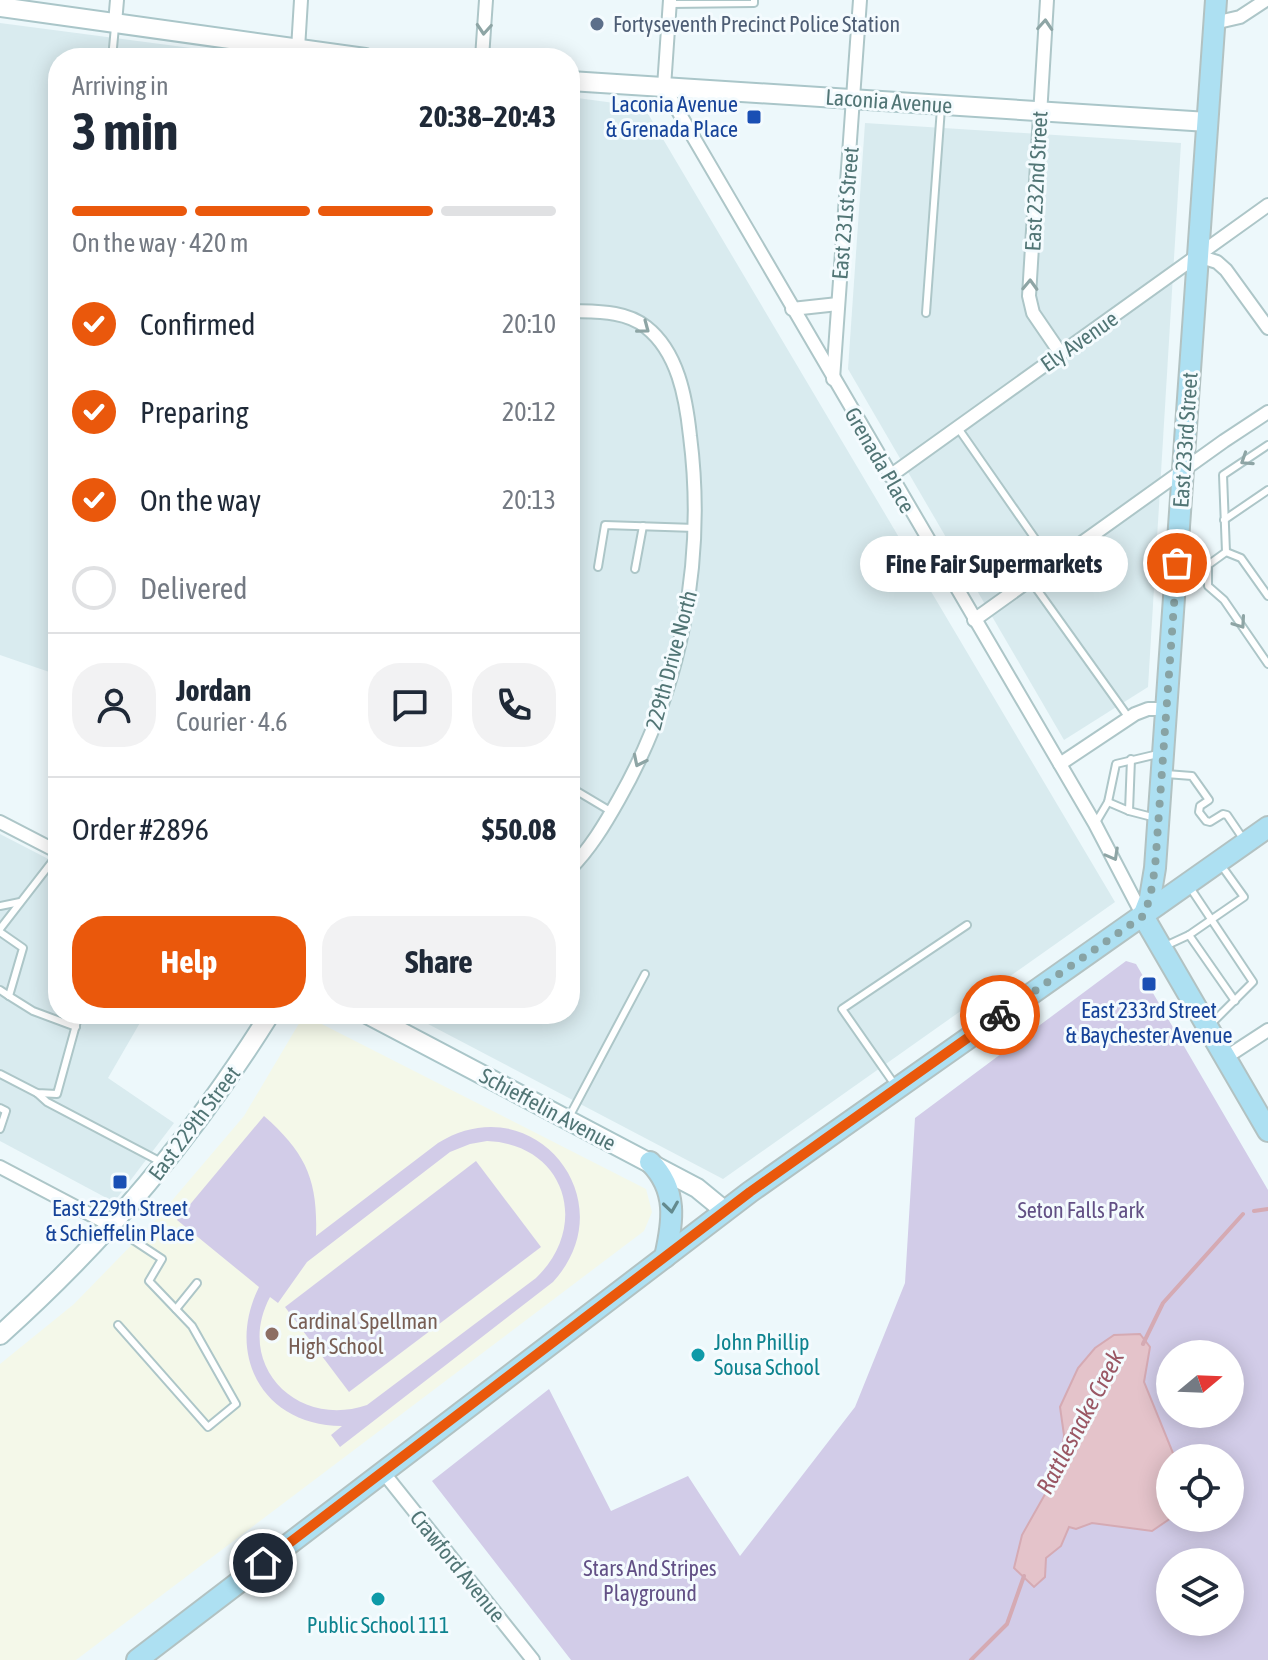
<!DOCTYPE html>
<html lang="en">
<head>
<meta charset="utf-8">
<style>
  body { margin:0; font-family:"Asap Condensed",sans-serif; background:#f2f2f3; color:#1f2937; height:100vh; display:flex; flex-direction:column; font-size:30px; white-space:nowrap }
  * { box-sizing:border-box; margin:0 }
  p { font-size:26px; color:#747a83 }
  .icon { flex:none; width:44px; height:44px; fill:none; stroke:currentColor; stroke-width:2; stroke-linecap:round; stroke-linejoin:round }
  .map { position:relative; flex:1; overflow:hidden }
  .side { position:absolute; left:48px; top:48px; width:532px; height:976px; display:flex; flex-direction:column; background:#fff; border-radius:32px; box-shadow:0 4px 20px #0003 }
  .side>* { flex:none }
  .needle { width:52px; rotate:71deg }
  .fabs { position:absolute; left:1156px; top:1340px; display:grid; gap:16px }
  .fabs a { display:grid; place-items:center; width:88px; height:88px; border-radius:50%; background:#fff; box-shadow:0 4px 20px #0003; font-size:40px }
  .pin { position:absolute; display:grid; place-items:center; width:68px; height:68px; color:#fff; margin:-34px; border:4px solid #fff; border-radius:50%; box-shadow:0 2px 8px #0007 }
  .courier { position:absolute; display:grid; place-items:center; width:80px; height:80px; margin:-40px; border:6px solid #ea580c; border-radius:50%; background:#fff; color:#222; box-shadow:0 2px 10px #0007 }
  .bubble { position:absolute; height:56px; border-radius:28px; background:#fff; box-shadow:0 4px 20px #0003; font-size:26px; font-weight:700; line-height:56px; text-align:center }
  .overview em { font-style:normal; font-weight:700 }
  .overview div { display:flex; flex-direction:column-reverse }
  .overview { display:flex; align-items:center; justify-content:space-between; height:136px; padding:0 24px }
  h1 { font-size:52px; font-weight:700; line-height:60px }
  .bar { display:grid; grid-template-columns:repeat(4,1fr); gap:12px 8px; align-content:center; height:96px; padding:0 24px }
  .bar i { height:10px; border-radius:6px; background:#e0e1e3 }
  .bar .current { background:#ea580c }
  .bar p { grid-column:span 4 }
  .line { display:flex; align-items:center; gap:20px; padding:0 24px; border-top:2px solid #e0e1e3 }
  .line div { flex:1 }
  .round { display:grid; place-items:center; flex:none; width:84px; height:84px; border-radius:32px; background:#f2f2f3 }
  ol { padding:0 24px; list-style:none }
  li { display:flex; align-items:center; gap:24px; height:88px }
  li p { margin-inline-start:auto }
  li .icon { padding:8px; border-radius:50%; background:#ea580c; color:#fff; stroke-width:4 }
  li:last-child { color:#747a83 }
  li i { width:44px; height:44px; border:4px solid #e0e1e3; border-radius:50% }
  .action { display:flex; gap:16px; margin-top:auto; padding:16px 24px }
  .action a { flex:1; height:92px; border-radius:32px; background:#ea580c; color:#fff; font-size:32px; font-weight:700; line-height:92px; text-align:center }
  .action a+a { background:#f2f2f3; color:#1f2937 }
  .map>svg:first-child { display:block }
</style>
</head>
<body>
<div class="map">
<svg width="1268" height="1660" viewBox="0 0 1268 1660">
  <rect width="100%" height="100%" fill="#edf8fb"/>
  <g fill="#d9ebef">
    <path d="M0 23 268 58H58V675L0 655Z"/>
    <path d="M570 97 644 107 1115 902 723 1179 409 1014H570Z"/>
    <path d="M865 123 1181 143 1148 687 1064 740 848 369Z"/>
    <path d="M0 834 58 864V1014H145L108 1078 174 1123 114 1202 0 1141Z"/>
  </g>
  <path fill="#f4f8e9" d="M304 1015 646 1189 652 1212 644 1231 76 1660H0V1364L74 1304 152 1224 244 1116Z"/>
  <g fill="#d2cce8" fill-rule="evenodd">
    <path d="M1126 961 1136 964 1268 1190V1660H571L432 1481 549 1389 611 1511 688 1476 740 1556 855 1407 905 1283 915 1118ZM1170 1354H1230V1414H1170ZM1170 1458H1230V1518H1170ZM1170 1562H1230V1622H1170Z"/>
    <path d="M264 1116C306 1153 318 1180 316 1236L438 1143C532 1084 628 1200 553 1282L340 1447 331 1435 342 1426C263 1426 225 1355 259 1287L177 1220ZM487 1141C565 1144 591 1225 536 1278L367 1405C297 1429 234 1365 270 1297L278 1303 307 1262 450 1152 470 1144Z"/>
    <path d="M476 1161 541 1247 349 1392 285 1307Z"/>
  </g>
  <path fill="#e4c3ca" stroke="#d5aab3" stroke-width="2" d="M1140 1334 1150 1347 1144 1382 1175 1458H1170L1171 1518 1152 1531 1092 1523 1076 1529 1069 1527 1061 1546 1046 1558 1045 1577 1034 1587 1014 1568 1022 1535 1061 1466 1064 1435 1060 1407 1078 1368 1095 1348 1114 1335Z"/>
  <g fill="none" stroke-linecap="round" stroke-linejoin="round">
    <g stroke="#d5aab3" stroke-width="4">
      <path d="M1254 1211 1268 1209"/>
      <path d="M1143 1344 1163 1303 1243 1214"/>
      <path d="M971 1660 1007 1624 1024 1576"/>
    </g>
    <g stroke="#adc6c8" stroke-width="10">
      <g id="lane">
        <path d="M670 4 754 3V0"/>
        <path d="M112 58 115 27"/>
        <path d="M926 313 941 108"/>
        <path d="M958 428 1052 563"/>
        <path d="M1224 520 1268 490"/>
        <path d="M1226 552 1223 475 1268 445"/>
        <path d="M1226 552 1241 558 1268 596"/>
        <path d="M1180 563 1208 565V586L1224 600 1268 664"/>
        <path d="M1208 565 1226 552"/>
        <path d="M598 567 605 525 695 528"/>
        <path d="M635 569 643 526"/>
        <path d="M1031 581 1129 718"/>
        <path d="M1166 774 1192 776 1209 800 1200 806 1199 812 1206 821 1210 822 1223 814 1227 815 1244 840"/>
        <path d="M570 787 612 812"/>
        <path d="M1108 802 1129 811 1131 759"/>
        <path d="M1129 811 1156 818"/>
        <path d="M1095 824 1108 802 1116 764 1158 754"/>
        <path d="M1221 865 1244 897 1189 935 1235 1001"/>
        <path d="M1189 886 1253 982 1210 1025"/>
        <path d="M0 906 20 902"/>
        <path d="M0 929 58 854"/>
        <path d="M0 932 23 948 9 996 0 990"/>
        <path d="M1163 947 1189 935"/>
        <path d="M9 996 33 1011 76 1027"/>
        <path d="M0 1074 37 1093 57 1094 79 1014"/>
        <path d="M895 1085 842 1009 967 925"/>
        <path d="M37 1093 47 1102 161 1162"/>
        <path d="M0 1108 6 1111 0 1129"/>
        <path d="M568 1119 645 974"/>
        <path d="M112 1226 162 1259 149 1281 192 1326 236 1404 208 1427 118 1325"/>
        <path d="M176 1309 197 1283"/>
      </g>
    </g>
    <g stroke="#adc6c8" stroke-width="16">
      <g id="street">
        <path d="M670 0 664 87 1095 824 1143 916"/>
        <path d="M1047 0 1029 296 1033 313 1061 354"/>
        <path d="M115 23 117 0"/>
        <path d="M1214 23 1240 17 1266 0"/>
        <path d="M298 49 301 0"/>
        <path d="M482 58 486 0"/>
        <path d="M1198 256 1217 262 1226 270 1268 328"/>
        <path d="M792 309 838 304"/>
        <path d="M570 311C595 312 625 310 646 327 678 352 686 398 690 436 706 561 681 690 619 799 605 824 590 849 570 869"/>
        <path d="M833 379 860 0"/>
        <path d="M890 476 1268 205"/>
        <path d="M974 620 1224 441 1268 412"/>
        <path d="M1060 764 1135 714 1148 709H1167"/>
        <path d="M0 822 58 852"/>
        <path d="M1225 1058 1268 1030"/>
        <path d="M0 1167 112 1226"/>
        <path d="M383 1472 533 1660"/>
      </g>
    </g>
    <g stroke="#aac6c9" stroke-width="22">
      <g id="secondary">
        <path d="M0 7 365 58"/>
        <path d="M570 81 1208 122"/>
        <path d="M367 1014 697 1188 725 1211"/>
        <path d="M0 1335C108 1238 193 1137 270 1014"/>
      </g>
    </g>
    <g stroke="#b2c2c2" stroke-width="24">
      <g id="primary">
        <path d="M1143 916 1150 898 1155 868 1216 0"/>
        <path d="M1143 916 1268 1131"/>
        <path d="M650 1162C678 1190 673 1222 665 1257"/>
        <path d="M137 1660 750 1192 1268 827"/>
      </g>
    </g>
    <use href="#lane" stroke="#fff" stroke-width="6"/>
    <use href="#street" stroke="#fff" stroke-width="12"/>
    <use href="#secondary" stroke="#fff" stroke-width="18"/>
    <use href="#primary" stroke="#ade0f2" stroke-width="20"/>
  </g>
  <defs><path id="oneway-chevron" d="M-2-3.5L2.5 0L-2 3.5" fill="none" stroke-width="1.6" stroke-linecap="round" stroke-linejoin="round" transform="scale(2)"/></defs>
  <g stroke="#8ea5a5">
    <use href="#oneway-chevron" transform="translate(1045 25) rotate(-86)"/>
    <use href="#oneway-chevron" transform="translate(484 29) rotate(94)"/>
    <use href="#oneway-chevron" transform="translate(1030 285) rotate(-88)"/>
    <use href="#oneway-chevron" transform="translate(644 328) rotate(37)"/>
    <use href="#oneway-chevron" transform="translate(1246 460) rotate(147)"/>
    <use href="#oneway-chevron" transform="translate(1240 623) rotate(55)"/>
    <use href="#oneway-chevron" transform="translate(639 761) rotate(116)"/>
    <use href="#oneway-chevron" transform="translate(1113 855) rotate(61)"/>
  </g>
  <use stroke="#638a8e" href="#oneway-chevron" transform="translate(671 1207) rotate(82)"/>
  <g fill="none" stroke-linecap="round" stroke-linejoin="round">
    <path stroke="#88a3a4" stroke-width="8" stroke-dasharray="0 14.4" d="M1000 1015 1143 916 1150 898 1155 868 1177 563"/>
    <path stroke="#ea580c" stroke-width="10" d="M263 1563 750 1192 1000 1015"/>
  </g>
  <circle fill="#5c6f8a" stroke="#f4fbfe" stroke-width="3" cx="597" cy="24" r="8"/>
  <g fill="#1a4fb4" stroke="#f4fbfe" stroke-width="3">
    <rect x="746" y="109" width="16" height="16" rx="4"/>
    <rect x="1141" y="976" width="16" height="16" rx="4"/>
    <rect x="112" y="1174" width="16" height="16" rx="4"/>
  </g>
  <circle fill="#8d6e63" stroke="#f4fbfe" stroke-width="3" cx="272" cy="1334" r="8"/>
  <g fill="#0f9aa8" stroke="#f4fbfe" stroke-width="3">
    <circle cx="698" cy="1355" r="8"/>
    <circle cx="378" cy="1599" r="8"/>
  </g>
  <g text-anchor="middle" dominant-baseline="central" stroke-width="6" stroke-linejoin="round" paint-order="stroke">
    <g font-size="22" fill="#4e5e75" stroke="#f4fbfe" text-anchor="start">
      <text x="613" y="24">Fortyseventh Precinct Police Station</text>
    </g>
    <g font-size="22" fill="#517575" stroke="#f4fbfe">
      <text transform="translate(889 101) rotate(4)">Laconia Avenue</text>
      <text transform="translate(1036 181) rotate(-87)">East 232nd Street</text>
      <text transform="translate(845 213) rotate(-85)">East 231st Street</text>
      <text transform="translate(1079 341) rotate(-35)">Ely Avenue</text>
      <text transform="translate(1185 440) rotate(-86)">East 233rd Street</text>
      <text transform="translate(880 460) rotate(60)">Grenada Place</text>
      <text transform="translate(671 660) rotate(-75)">229th Drive North</text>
      <text transform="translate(548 1109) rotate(28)">Schieffelin Avenue</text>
      <text transform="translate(194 1123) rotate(-53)">East 229th Street</text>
      <text transform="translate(458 1566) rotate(51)">Crawford Avenue</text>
    </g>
    <g font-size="22" fill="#164399" stroke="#f4fbfe">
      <text x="738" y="104" text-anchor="end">Laconia Avenue<tspan x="738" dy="25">&amp; Grenada Place</tspan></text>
      <text x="1149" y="1010">East 233rd Street<tspan x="1149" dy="25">&amp; Baychester Avenue</tspan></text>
      <text x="120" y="1208">East 229th Street<tspan x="120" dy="25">&amp; Schieffelin Place</tspan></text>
    </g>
    <g font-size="22" fill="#625085" stroke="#f4fbfe">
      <text x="1081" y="1210">Seton Falls Park</text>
      <text x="650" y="1568">Stars And Stripes<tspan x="650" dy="25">Playground</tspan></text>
    </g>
    <g font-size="22" fill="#785e54" stroke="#f4fbfe" text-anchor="start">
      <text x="288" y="1321">Cardinal Spellman<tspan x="288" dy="25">High School</tspan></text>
    </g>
    <g font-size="22" fill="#0d838f" stroke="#f4fbfe" text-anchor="start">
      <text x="714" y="1342">John Phillip<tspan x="714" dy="25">Sousa School</tspan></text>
      <text x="378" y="1625" text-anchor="middle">Public School 111</text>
    </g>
    <g font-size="24" font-style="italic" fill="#9a5764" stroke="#f4fbfe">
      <text transform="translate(1080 1422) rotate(-62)">Rattlesnake Creek</text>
    </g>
  </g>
</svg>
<div class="fabs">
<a><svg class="needle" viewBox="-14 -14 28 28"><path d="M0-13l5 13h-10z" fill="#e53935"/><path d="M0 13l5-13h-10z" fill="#747a83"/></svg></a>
<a><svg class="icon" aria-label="locate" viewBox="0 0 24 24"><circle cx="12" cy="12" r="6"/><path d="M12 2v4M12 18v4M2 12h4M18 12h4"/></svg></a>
<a><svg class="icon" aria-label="layers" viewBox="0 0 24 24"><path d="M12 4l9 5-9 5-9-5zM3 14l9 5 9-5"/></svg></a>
</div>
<div class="pin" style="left:1177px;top:563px;background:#ea580c"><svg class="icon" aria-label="bag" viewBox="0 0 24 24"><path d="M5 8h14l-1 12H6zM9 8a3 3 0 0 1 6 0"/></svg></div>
<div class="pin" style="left:263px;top:1563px;background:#1f2937"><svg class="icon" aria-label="home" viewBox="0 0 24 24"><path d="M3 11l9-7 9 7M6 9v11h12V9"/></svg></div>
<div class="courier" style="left:1000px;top:1015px"><svg class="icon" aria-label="bike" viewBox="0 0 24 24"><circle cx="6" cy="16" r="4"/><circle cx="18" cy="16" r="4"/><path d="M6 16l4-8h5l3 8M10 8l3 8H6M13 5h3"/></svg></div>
<div class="bubble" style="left:860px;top:536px;width:268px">Fine Fair Supermarkets</div>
<section class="side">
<div class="overview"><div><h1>3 min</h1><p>Arriving in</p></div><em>20:38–20:43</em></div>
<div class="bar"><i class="current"></i><i class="current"></i><i class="current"></i><i></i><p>On the way · 420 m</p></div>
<ol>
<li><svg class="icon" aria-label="check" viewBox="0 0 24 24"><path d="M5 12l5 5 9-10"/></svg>Confirmed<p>20:10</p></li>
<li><svg class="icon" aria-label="check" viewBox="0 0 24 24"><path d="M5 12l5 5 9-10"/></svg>Preparing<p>20:12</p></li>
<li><svg class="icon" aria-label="check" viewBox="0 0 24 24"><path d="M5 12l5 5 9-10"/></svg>On the way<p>20:13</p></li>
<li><i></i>Delivered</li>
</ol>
<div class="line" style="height:144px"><a class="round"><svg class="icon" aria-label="person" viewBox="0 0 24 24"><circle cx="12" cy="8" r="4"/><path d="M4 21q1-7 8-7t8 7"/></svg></a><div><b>Jordan</b><p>Courier · 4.6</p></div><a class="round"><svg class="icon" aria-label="chat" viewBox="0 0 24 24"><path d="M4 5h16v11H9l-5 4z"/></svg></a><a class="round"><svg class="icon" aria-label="phone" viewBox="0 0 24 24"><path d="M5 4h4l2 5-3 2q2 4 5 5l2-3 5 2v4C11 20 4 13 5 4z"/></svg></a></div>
<div class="line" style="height:104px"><div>Order #2896</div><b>$50.08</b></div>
<div class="action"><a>Help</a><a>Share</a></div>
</section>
</div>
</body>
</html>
